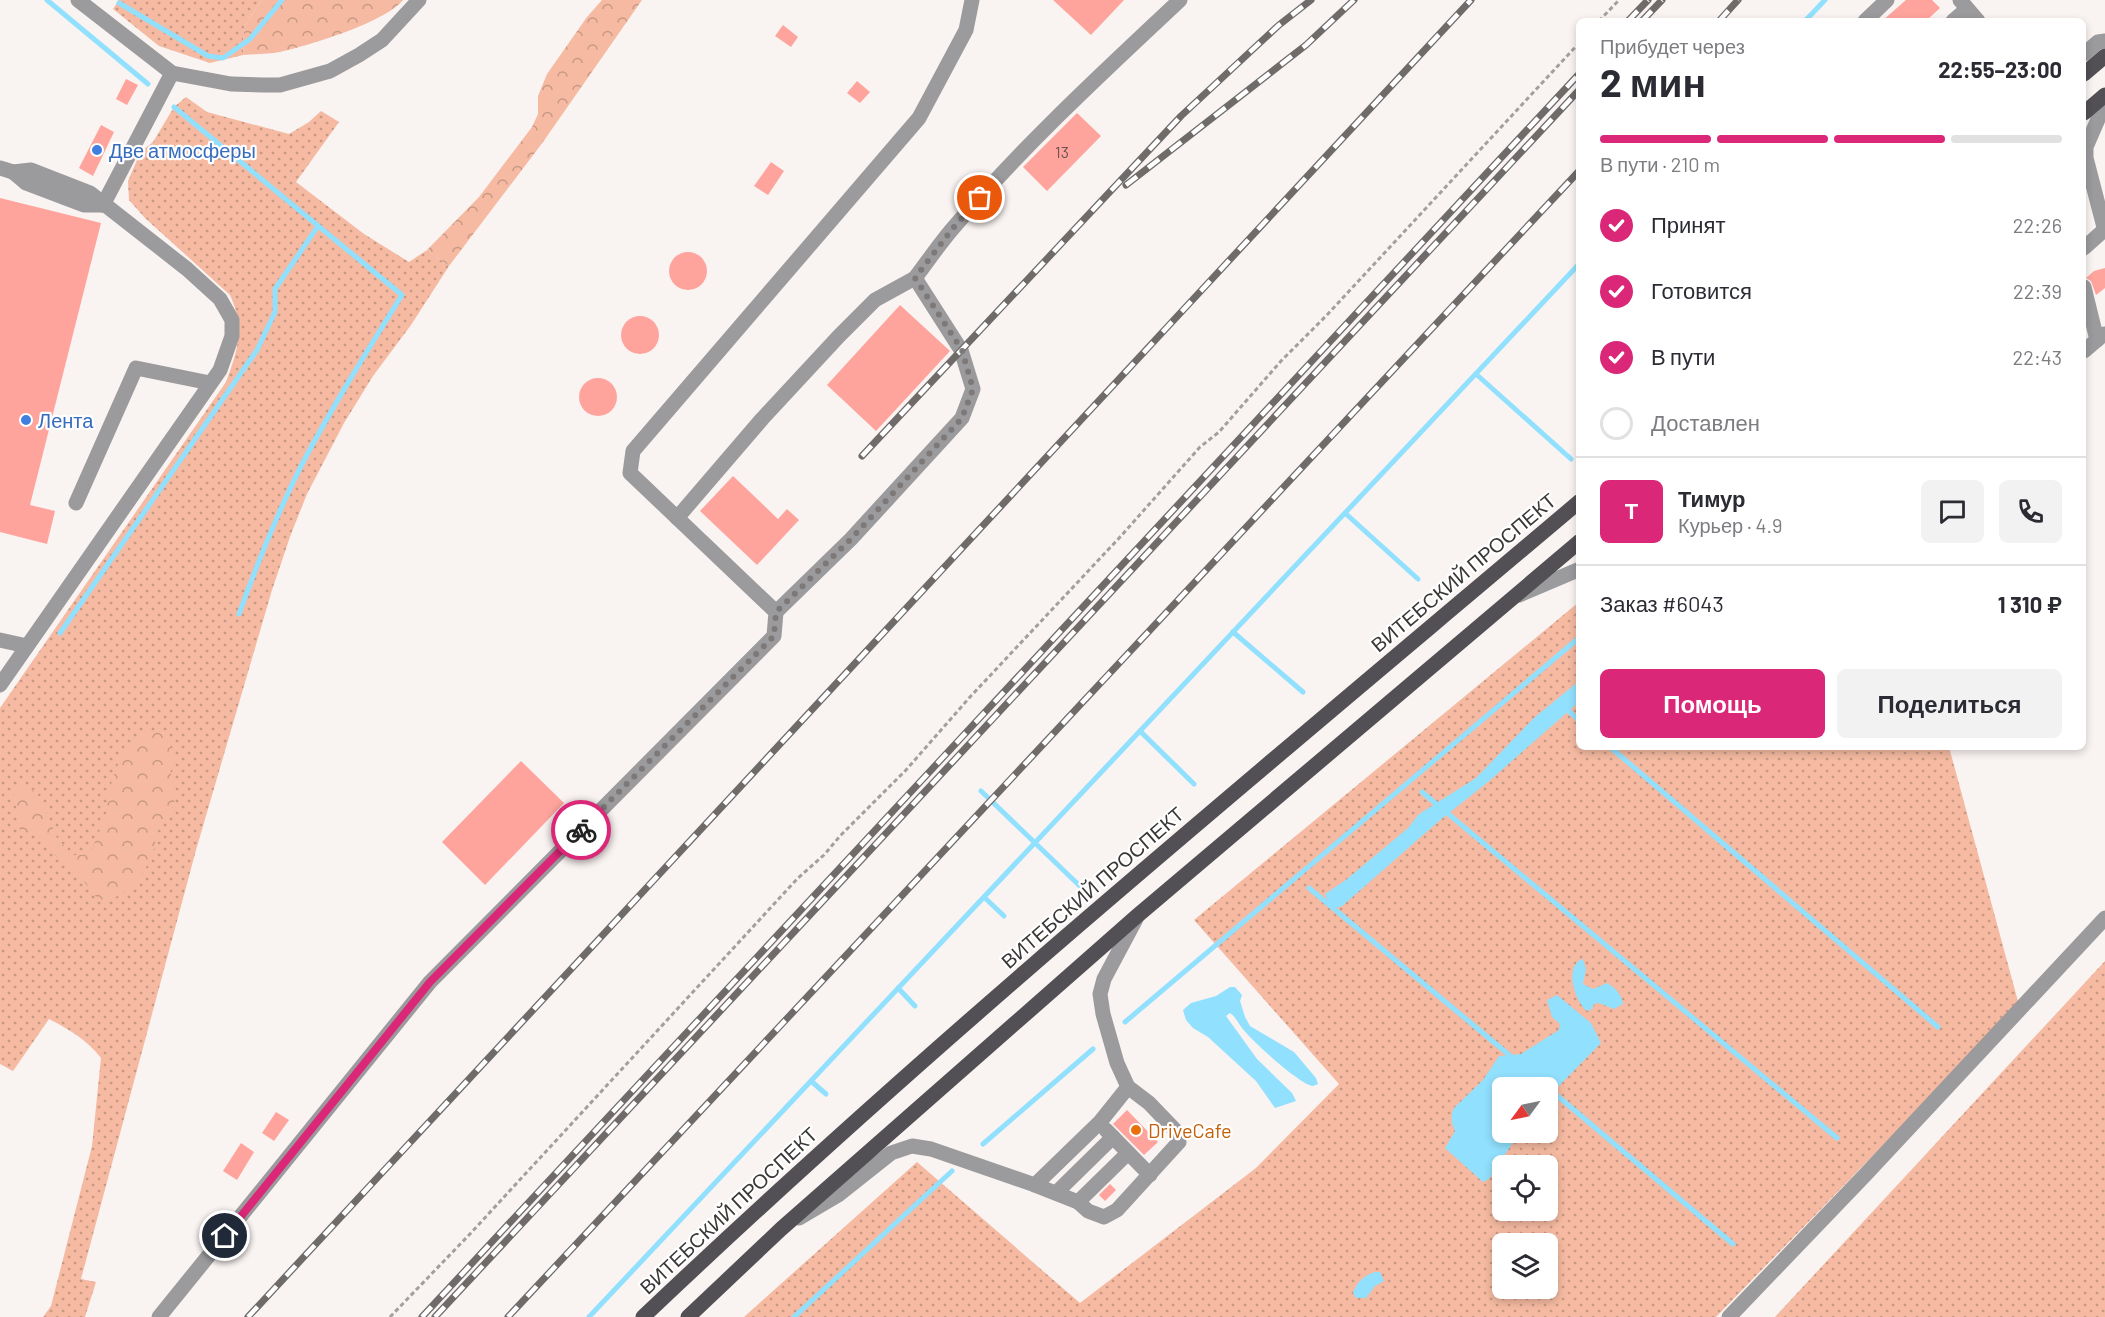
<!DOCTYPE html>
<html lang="ru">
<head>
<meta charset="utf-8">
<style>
  body { margin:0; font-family:Barlow,sans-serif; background:#f2f2f3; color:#2b2b33; height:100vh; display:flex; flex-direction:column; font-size:22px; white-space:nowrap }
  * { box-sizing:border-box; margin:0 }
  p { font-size:20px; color:#7c7c81 }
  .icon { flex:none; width:33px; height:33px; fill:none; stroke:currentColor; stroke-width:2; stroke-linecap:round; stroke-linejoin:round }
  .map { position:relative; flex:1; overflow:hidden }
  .details { position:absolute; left:1576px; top:18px; width:510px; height:732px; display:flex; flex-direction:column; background:#fff; border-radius:9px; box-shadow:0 3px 9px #0003 }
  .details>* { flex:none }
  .needle { width:39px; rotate:237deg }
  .buttons { position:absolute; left:1492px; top:1077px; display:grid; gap:12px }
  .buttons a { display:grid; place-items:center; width:66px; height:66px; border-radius:9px; background:#fff; box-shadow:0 3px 9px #0003; font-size:30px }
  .pin { position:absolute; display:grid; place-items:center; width:51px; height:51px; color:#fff; margin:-26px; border:3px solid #fff; border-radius:50%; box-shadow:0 2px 6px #0007 }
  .courier { position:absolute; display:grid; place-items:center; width:60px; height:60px; margin:-30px; border:4px solid #db2777; border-radius:50%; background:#fff; color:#222; box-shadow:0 2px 8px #0007 }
  .overview em { font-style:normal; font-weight:700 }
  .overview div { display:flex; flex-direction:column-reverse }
  .overview { display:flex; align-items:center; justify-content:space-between; height:102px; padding:0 24px }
  h1 { font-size:39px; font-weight:700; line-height:45px }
  .bar { display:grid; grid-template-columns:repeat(4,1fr); gap:9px 6px; align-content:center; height:72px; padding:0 24px }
  .bar i { height:8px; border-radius:4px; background:#e1e1e2 }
  .bar .on { background:#db2777 }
  .bar p { grid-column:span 4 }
  .line { display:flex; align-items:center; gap:15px; padding:0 24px; border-top:2px solid #e1e1e2 }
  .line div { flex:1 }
  .round { display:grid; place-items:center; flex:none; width:63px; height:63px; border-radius:9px; background:#f2f2f3 }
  ol { padding:0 24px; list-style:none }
  li { display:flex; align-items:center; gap:18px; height:66px }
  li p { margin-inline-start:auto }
  li .icon { padding:6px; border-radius:50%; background:#db2777; color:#fff; stroke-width:4 }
  li:last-child { color:#7c7c81 }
  li i { width:33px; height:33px; border:3px solid #e1e1e2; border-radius:50% }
  .action { display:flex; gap:12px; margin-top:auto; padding:12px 24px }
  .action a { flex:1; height:69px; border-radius:9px; background:#db2777; color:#fff; font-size:24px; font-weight:700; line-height:69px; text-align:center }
  .action a+a { background:#f2f2f3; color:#2b2b33 }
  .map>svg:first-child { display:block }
</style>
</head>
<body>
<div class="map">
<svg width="2105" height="1317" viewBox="0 0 2105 1317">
  <defs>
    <pattern id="green-dots" width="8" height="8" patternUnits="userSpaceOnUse" patternTransform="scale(1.5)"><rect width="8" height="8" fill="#f5baa1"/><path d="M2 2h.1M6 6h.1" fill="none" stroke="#c79884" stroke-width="1.8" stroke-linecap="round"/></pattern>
    <pattern id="forest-crowns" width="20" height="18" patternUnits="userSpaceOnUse" patternTransform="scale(1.5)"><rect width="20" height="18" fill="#f5baa1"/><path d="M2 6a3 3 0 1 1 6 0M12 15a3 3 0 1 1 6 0" fill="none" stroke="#c79884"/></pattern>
  </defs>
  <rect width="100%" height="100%" fill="#f9f3f1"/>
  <g fill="url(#green-dots)" fill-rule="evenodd">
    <path d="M119 0H262L244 27 243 55 210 63 159 46 113 9Z"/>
    <path d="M186 97 207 112 289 134 309 122 321 111 339 122 296 182 364 234 409 262 427 250 449 266 411 325 373 376 344 423 307 494 291 534 272 590 196 850 81 1279 96 1282 85 1317H43L51 1306 92 1146 101 1058C86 1039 70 1030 49 1019L13 1071 0 1064V708L226 382C238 350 245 328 230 295L145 218 129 200 128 181 140 153 153 142 174 107Z"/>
    <path d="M1579 602 1580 747H1949L2019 1005 1716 1317H744L917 1162 1080 1303 1256 1168 1339 1084 1194 920ZM1503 1088H1548V1132H1503ZM1503 1166H1548V1210H1503ZM1503 1244H1548V1288H1503Z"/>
    <path d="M2105 961V1317H1775Z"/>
  </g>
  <g fill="url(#forest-crowns)">
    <path d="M262 0H403C384 23 310 45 280 52 268 54 255 54 243 55L244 27Z"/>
    <path d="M602 0H642L543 142 449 266 427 250 479 197 532 127 538 114V96L547 74 587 17Z"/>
    <path d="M157 729C167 737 174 747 173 760 173 766 170 769 171 774 173 785 177 795 173 806 169 816 160 824 157 834 155 840 155 846 153 852 147 873 127 894 107 901L97 898 76 871 57 857 32 832 20 831 13 789 22 783 39 796 57 838 72 855H83L92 849 106 815 109 791 116 768 128 747 145 733Z"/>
  </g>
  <g fill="#91e0fe">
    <path d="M1579 681V702L1488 782 1439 821 1341 907H1330L1325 894 1347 879 1408 828 1419 814 1476 778 1535 717Z"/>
    <path d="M1583 959 1586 969 1583 984 1593 989 1607 983C1615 987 1622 995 1623 1004L1614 1009 1599 1003 1594 1004 1592 1009 1587 1011C1575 1002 1563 965 1583 959Z"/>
    <path d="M1230 987H1235L1242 995 1240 1001 1245 1017 1250 1026 1294 1052 1316 1078 1318 1084 1313 1086C1299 1084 1252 1041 1242 1028 1238 1023 1236 1017 1230 1013L1226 1016 1257 1059 1292 1093 1296 1101 1275 1108 1256 1081 1208 1037 1193 1028 1186 1020 1183 1010 1191 1003 1216 996Z"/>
    <path d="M1557 995 1591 1023 1601 1043 1548 1097V1088H1503V1132L1519 1133 1489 1179 1483 1182 1445 1148 1455 1131C1451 1123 1450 1116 1454 1108L1483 1080 1499 1056 1521 1054 1559 1030 1560 1024 1552 1017 1547 1000Z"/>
    <path d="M1375 1272H1380L1384 1281 1375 1286 1366 1298H1356L1353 1293C1357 1282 1363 1276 1375 1272Z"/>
  </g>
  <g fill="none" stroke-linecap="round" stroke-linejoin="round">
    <g stroke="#91e0fe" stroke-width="5">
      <path d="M47 0 148 84"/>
      <path d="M119 3 208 56 223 58 250 39 282 0"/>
      <path d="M1805 21 1825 0"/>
      <path d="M174 107 402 295C367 351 332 407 301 466 277 514 257 564 239 614"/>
      <path d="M1476 374 1571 459"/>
      <path d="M1345 513 1418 579"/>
      <path d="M1233 632 1303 692"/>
      <path d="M60 633 257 350 275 312V289L318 226"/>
      <path d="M1565 708 1580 721"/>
      <path d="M1140 731 1194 784"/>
      <path d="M1610 747 1938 1027"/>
      <path d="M981 791 1084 890"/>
      <path d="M1422 792 1837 1138"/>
      <path d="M1309 888 1514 1059"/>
      <path d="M984 897 1004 916"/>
      <path d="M898 988 915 1006"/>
      <path d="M1125 1022 1580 637"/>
      <path d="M811 1081 826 1094"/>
      <path d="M1548 1088 1733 1244"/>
      <path d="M983 1144 1093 1049"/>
      <path d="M589 1317 1580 263"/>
      <path d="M794 1317 952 1171"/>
    </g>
  </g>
  <g fill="#ffa49d">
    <path d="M1053 0H1124L1091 35Z"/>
    <path d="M1906 0H1932L1940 8 1926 21H1882Z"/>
    <path d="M783 25 798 37 791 47 775 36Z"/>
    <path d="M126 79 138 85 127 105 116 99Z"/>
    <path d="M857 81 870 92 860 103 847 93Z"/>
    <path d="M1077 113 1101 136 1047 191 1023 167Z"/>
    <path d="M101 125 114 132 93 176 79 168Z"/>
    <path d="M771 162 784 171 768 195 754 186Z"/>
    <path d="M0 198 101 223 30 505 55 511 47 544 0 532Z"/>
    <circle cx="688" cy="271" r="19"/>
    <path d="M2105 268V288L2096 295 2091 281 2086 278 2094 271Z"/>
    <path d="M900 305 950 351 876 431 827 385Z"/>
    <circle cx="640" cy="335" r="19"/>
    <circle cx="598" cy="397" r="19"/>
    <path d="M733 476 778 519 787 509 799 520 757 565 700 511Z"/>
    <path d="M521 761 564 803 485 885 442 842Z"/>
    <path d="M1127 1110 1158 1142 1144 1155 1113 1124Z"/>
    <path d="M276 1112 289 1120 274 1141 262 1133Z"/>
    <path d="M241 1143 254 1152 237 1180 223 1171Z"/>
    <path d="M1110 1184 1116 1190 1105 1201 1099 1195Z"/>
  </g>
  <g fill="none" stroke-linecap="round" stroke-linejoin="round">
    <g stroke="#a39f9e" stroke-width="3" stroke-dasharray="4.5 3" stroke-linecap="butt">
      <path d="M1599 21 1619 0"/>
      <path d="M390 1317 469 1235 798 878 824 855 840 836 906 770 970 697 1121 536 1200 447 1219 432 1281 361 1326 316 1580 42"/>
    </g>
    <g stroke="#9b9a9c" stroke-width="15">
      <path d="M78 0 172 73 231 84 263 85H280L330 71 359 55 382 40 419 0"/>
      <path d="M1960 0 1978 21"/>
      <path d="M1865 21 1887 0"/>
      <path d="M1953 21 1967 9"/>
      <path d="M2084 54 2098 42 2105 41"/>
      <path d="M2105 103 2086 147V158L2105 231"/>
      <path d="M0 168 13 172 31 170 90 193 187 269 220 299 232 320V336L220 370 0 685"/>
      <path d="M13 172 26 183 84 205H103"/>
      <path d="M103 205 172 73"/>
      <path d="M2084 248 2104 230"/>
      <path d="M2084 287 2097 340"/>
      <path d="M2084 351 2104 334"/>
      <path d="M76 503 136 368 210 383"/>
      <path d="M677 518 762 419 839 336 875 300 915 278"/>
      <path d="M1519 595 1580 569"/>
      <path d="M776 612 851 539 962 418 973 389 961 350 915 278C928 261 940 243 954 227 1023 146 1102 73 1180 0"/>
      <path d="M0 640 27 646"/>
      <path d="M1106 1130 1150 1175"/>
      <path d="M1035 1185 1100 1122 1128 1087"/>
      <path d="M1056 1193 1113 1137"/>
      <path d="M1078 1202 1128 1153"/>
      <path d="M799 1218 838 1195 891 1153 912 1146 931 1149 1035 1185 1078 1202 1088 1211 1104 1217 1117 1210 1179 1142 1175 1130 1149 1103 1128 1087 1117 1063 1103 1014 1100 994 1104 979 1136 919"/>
      <path d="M159 1317 430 982 774 636 776 612 630 473 633 451 919 118 966 30 972 0"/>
      <path d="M1729 1317 1866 1174 2105 918"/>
    </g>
    <g stroke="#525054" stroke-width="15">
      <path d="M2084 74 2105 56"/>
      <path d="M2084 113 2105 95"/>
      <path d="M643 1317C943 1032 1264 768 1580 501"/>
      <path d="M688 1317 781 1229 1137 916 1580 541"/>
    </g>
    <g stroke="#6e6b6a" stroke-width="7">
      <g id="rail">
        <path d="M1628 21 1648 0"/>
        <path d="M1642 21 1662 0"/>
        <path d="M1719 21 1738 0"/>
        <path d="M1126 185 1306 45 1354 0"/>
        <path d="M862 456 1181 116 1279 25 1311 0"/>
        <path d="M248 1317 1471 0"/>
        <path d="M422 1317 1580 73"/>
        <path d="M435 1317 1580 89"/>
        <path d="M508 1317 1580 170"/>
      </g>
    </g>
    <use href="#rail" stroke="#fff" stroke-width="4.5" stroke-dasharray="14" stroke-linecap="butt"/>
  </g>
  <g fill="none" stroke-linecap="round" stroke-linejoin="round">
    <path stroke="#7d7978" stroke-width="6" stroke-dasharray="0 10.8" d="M581 830 774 636 776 612 851 539 962 418 973 389 962 350 915 278 953 228 980 198"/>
    <path stroke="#db2777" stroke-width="8" d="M225 1236 430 982 581 830"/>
  </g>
  <g fill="#3f7fe0" stroke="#fff" stroke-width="2">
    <circle cx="97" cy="150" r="6"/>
    <circle cx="26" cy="420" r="6"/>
  </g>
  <circle fill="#e8710a" stroke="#fff" stroke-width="2" cx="1136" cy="1130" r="6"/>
  <g text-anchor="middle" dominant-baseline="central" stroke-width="4.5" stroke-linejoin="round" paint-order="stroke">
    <g font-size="16" fill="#6b5350">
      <text x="1062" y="151">13</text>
    </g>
    <g font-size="20" fill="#366cbe" stroke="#fff" text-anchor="start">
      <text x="109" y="150">Две атмосферы</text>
      <text x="38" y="420">Лента</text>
    </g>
    <g font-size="20" fill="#3a3837" stroke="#fff">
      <text transform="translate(1463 572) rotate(-40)">ВИТЕБСКИЙ ПРОСПЕКТ</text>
      <text transform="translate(1092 887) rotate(-41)">ВИТЕБСКИЙ ПРОСПЕКТ</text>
      <text transform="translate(728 1210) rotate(-43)">ВИТЕБСКИЙ ПРОСПЕКТ</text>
    </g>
    <g font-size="20" fill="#c56008" stroke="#fff" text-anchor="start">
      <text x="1148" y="1130">DriveCafe</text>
    </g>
  </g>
</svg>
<div class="buttons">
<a><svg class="needle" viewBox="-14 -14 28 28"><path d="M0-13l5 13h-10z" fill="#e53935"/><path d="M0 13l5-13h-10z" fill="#7c7c81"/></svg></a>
<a><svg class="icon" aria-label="locate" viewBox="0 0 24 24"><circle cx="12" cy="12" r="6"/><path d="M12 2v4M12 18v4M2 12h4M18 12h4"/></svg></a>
<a><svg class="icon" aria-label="layers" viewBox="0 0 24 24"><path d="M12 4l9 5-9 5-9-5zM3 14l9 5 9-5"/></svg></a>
</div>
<div class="pin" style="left:980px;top:198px;background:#ea580c"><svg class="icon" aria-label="bag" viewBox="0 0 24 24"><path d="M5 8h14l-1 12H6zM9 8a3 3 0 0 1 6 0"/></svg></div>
<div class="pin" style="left:225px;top:1236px;background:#1f2937"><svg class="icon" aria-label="home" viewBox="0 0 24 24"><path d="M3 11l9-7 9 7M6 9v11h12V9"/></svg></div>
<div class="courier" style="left:581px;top:830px"><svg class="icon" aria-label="bike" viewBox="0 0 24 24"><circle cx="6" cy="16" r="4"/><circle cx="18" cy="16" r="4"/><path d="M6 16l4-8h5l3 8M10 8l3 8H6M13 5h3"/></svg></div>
<section class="details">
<div class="overview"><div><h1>2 мин</h1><p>Прибудет через</p></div><em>22:55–23:00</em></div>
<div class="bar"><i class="on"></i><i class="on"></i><i class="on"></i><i></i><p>В пути · 210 m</p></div>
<ol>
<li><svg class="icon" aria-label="check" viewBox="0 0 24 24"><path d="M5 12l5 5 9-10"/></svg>Принят<p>22:26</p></li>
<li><svg class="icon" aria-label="check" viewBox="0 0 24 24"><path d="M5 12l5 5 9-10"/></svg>Готовится<p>22:39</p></li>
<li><svg class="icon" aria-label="check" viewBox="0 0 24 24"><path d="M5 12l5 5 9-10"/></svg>В пути<p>22:43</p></li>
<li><i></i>Доставлен</li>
</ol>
<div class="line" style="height:108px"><b class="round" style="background:#db2777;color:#fff">Т</b><div><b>Тимур</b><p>Курьер · 4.9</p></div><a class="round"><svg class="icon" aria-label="chat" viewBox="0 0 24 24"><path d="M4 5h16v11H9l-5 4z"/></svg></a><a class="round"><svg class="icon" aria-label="phone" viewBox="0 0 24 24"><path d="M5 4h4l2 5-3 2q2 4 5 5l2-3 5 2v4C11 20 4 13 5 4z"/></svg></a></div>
<div class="line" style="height:78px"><div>Заказ #6043</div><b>1 310 ₽</b></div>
<div class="action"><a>Помощь</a><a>Поделиться</a></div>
</section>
</div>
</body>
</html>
